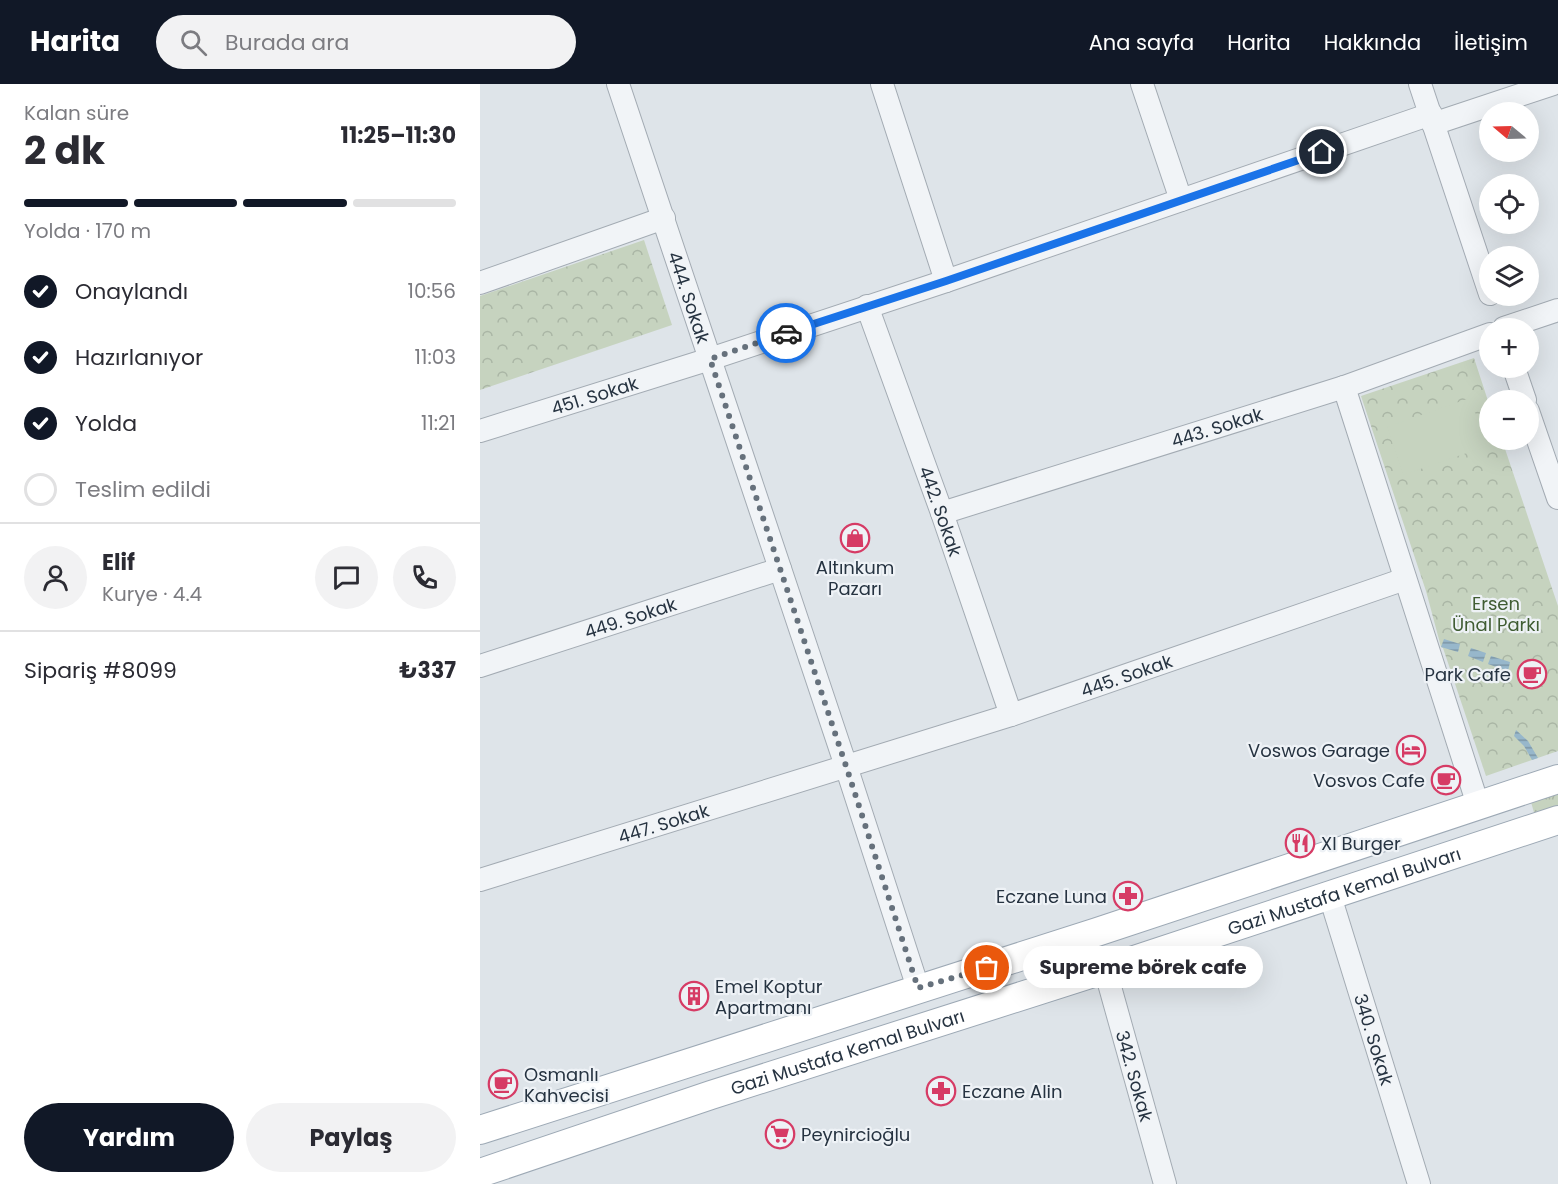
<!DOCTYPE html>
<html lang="tr">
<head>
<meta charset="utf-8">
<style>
  body { margin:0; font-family:Poppins,sans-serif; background:#f2f2f3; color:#2b2b33; height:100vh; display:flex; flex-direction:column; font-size:22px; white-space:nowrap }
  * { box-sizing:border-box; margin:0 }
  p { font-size:20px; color:#7c7c81 }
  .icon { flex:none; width:33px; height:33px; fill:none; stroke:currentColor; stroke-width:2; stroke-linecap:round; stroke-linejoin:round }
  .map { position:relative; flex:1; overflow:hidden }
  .details { display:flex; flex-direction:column; background:#fff; width:480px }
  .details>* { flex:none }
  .needle { width:39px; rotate:289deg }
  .controls { position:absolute; left:999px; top:18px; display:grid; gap:12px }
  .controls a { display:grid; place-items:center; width:60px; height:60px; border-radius:50%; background:#fff; box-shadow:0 6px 24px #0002; font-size:30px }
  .pin { position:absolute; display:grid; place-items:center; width:51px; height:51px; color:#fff; margin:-26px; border:3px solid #fff; border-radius:50%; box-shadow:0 2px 6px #0007 }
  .courier { position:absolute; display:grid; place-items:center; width:60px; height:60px; margin:-30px; border:4px solid #1a73e8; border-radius:50%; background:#fff; color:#222; box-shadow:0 2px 8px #0007 }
  .bubble { position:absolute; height:42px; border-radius:21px; background:#fff; box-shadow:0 6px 24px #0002; font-size:20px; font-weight:700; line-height:42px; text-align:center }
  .overview em { font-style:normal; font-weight:700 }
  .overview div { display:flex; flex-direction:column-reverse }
  .overview { display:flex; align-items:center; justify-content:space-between; height:102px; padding:0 24px }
  h1 { font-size:39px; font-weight:700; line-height:45px }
  .bar { display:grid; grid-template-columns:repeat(4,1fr); gap:9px 6px; align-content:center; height:72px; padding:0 24px }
  .bar i { height:8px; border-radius:4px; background:#e1e1e2 }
  .bar .active { background:#111827 }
  .bar p { grid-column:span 4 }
  .line { display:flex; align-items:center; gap:15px; padding:0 24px; border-top:2px solid #e1e1e2 }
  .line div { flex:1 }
  .round { display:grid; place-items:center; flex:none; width:63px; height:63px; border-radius:32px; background:#f2f2f3 }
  ol { padding:0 24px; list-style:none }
  li { display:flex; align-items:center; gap:18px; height:66px }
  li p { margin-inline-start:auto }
  li .icon { padding:6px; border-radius:50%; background:#111827; color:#fff; stroke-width:4 }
  li:last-child { color:#7c7c81 }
  li i { width:33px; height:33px; border:3px solid #e1e1e2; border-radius:50% }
  .button { display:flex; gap:12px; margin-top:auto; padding:12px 24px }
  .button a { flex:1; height:69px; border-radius:36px; background:#111827; color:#fff; font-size:24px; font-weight:700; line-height:69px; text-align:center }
  .button a+a { background:#f2f2f3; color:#2b2b33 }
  header { display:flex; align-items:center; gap:36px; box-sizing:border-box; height:84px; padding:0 30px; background:#111827; color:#fff }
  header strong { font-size:28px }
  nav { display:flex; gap:33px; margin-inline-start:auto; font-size:21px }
  .search { width:420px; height:54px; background:#f2f2f3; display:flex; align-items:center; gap:15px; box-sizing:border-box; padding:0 21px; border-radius:33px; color:#7c7c81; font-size:22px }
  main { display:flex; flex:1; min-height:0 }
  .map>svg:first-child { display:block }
</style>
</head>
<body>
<header>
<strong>Harita</strong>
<div class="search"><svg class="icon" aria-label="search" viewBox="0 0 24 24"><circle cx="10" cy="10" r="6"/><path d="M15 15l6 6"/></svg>Burada ara</div>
<nav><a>Ana sayfa</a><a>Harita</a><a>Hakkında</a><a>İletişim</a></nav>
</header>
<main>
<section class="details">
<div class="overview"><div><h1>2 dk</h1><p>Kalan süre</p></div><em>11:25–11:30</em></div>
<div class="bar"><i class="active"></i><i class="active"></i><i class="active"></i><i></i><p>Yolda · 170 m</p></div>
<ol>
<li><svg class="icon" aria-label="check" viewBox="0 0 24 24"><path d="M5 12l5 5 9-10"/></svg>Onaylandı<p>10:56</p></li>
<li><svg class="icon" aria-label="check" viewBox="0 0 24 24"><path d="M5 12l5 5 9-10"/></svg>Hazırlanıyor<p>11:03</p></li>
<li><svg class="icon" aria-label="check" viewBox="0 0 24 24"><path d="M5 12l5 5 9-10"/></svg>Yolda<p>11:21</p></li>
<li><i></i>Teslim edildi</li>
</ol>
<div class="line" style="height:108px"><a class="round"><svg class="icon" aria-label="person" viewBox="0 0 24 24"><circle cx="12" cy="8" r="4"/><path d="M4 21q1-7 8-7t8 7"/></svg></a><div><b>Elif</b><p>Kurye · 4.4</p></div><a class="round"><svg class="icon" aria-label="chat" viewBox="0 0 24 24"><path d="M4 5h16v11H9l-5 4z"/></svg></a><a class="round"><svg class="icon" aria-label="phone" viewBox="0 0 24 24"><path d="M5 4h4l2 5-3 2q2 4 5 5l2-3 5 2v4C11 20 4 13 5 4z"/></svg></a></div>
<div class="line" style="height:78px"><div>Sipariş #8099</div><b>₺337</b></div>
<div class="button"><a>Yardım</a><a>Paylaş</a></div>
</section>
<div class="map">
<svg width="1078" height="1100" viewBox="0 0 1078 1100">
  <defs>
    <pattern id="grass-tufts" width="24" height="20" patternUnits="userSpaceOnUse" patternTransform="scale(1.5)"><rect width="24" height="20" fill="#c6d3bf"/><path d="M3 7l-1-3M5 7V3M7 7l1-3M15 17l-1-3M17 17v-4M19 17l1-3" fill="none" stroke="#aab6a5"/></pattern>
    <pattern id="park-crowns" width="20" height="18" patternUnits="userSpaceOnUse" patternTransform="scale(1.5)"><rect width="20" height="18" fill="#c6d3bf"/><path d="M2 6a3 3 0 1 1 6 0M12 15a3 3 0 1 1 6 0" fill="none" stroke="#aab6a5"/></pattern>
    <pattern id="water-rules" width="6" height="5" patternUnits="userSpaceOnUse" patternTransform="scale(1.5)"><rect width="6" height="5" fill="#97b7cb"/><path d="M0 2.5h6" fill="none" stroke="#7b95a6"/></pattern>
  </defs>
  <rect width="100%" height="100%" fill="#dee4e9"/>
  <path fill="url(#grass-tufts)" d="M1078 709V724L1055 732 1051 718Z"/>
  <g fill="url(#park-crowns)">
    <path d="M164 156 192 241 0 306V212Z"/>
    <path d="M994 274 1009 320 1010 356H1022L1078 522V667L1006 692 963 564 961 563 946 507 881 312Z"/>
  </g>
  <path fill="#c6d3bf" d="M990 314 1007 362 923 391 907 343Z"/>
  <g fill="url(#water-rules)">
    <path d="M964 555 980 560 978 568 961 563Z"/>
    <path d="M991 564 1006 569 1003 578 988 572Z"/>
    <path d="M1011 572 1030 578 1028 587 1008 580Z"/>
    <path d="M1036 646 1048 657 1058 674 1052 676 1044 662 1034 652Z"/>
  </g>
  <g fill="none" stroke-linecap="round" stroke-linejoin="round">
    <g stroke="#a3abb3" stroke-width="24">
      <g id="minor">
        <path id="s1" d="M138 0 366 682 438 904"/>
        <path d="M402 0 466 197"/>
        <path d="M662 0 701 116"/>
        <path d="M940 0 1010 210"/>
        <path d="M953 40 1073 0"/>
        <path d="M0 199 184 134"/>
        <path id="s2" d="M387 222 462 429 531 631"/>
        <path d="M1024 244 1078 226"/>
        <path d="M1034 284 1045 316"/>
        <path d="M864 303 998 721"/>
        <path d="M1048 327 1078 414"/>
        <path id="s3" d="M0 347 230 275 466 197 951 30"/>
        <path id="s4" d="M462 429 864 303 1010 250"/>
        <path id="s5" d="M0 582 300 485"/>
        <path id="s6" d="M0 796 531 631 925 495"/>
        <path id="s7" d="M850 812 939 1100"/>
        <path id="s8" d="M625 885 685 1100"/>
      </g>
    </g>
    <g stroke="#9da9b5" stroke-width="30">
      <g id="major">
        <path d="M0 1046 617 848 1078 695"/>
        <path id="s9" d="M0 1089 231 1011 648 878 1078 736"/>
      </g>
    </g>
    <use href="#minor" stroke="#f1f4f7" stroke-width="22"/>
    <use href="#major" stroke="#fff" stroke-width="28"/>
  </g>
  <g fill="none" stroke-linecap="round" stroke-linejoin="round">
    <path stroke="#66717c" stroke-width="6" stroke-dasharray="0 10.8" d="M306 249 230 275 366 682 438 904 507 884"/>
    <path stroke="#1a73e8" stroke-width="8" d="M306 249 466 197 842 68"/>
  </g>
  <defs>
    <g id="shop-ring" transform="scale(1.5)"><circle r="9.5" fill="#eef2f6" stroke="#d63b65" stroke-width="1.5"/><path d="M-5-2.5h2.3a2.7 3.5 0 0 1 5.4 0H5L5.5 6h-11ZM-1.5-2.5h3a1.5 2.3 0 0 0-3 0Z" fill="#d63b65"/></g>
    <g id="cafe-ring" transform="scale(1.5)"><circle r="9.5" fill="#eef2f6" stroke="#d63b65" stroke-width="1.5"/><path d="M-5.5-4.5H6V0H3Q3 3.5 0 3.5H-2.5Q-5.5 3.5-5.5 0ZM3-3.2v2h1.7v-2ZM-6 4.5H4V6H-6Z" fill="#d63b65"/></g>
    <g id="hotel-ring" transform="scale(1.5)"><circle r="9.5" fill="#eef2f6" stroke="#d63b65" stroke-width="1.5"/><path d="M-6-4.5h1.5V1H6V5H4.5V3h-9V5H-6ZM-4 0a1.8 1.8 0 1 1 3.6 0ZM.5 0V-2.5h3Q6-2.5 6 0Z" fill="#d63b65"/></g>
    <g id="restaurant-ring" transform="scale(1.5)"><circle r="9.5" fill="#eef2f6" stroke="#d63b65" stroke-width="1.5"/><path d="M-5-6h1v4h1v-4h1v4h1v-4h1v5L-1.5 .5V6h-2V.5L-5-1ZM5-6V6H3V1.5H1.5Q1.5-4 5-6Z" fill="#d63b65"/></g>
    <g id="pharmacy-ring" transform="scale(1.5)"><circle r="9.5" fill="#eef2f6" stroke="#d63b65" stroke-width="1.5"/><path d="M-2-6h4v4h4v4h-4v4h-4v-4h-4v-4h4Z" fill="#d63b65"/></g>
    <g id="building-ring" transform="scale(1.5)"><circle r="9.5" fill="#eef2f6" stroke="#d63b65" stroke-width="1.5"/><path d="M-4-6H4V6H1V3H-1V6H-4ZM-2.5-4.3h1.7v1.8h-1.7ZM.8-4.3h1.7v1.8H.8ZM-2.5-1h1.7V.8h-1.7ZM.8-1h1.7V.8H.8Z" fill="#d63b65"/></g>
    <g id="supermarket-ring" transform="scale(1.5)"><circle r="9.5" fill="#eef2f6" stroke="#d63b65" stroke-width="1.5"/><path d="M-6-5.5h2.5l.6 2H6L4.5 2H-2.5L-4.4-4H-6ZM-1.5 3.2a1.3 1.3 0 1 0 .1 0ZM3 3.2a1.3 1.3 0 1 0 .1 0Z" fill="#d63b65"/></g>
  </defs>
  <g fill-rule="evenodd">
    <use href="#shop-ring" x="375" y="454"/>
    <use href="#cafe-ring" x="1052" y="590"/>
    <use href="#hotel-ring" x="931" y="666"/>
    <use href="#cafe-ring" x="966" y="696"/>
    <use href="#restaurant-ring" x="820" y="759"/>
    <use href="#pharmacy-ring" x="648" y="812"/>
    <use href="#building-ring" x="214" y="912"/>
    <use href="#cafe-ring" x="23" y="1000"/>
    <use href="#pharmacy-ring" x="461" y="1007"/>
    <use href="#supermarket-ring" x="300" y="1050"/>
  </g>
  <g text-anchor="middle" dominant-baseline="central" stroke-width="4.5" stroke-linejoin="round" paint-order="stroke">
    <g font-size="18" fill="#263341" stroke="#eef2f6">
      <text stroke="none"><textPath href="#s1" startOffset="225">444. Sokak</textPath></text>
      <text stroke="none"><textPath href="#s3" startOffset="120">451. Sokak</textPath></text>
      <text stroke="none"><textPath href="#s4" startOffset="288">443. Sokak</textPath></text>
      <text stroke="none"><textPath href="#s2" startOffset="218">442. Sokak</textPath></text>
      <text stroke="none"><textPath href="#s5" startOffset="158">449. Sokak</textPath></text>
      <text stroke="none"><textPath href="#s6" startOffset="678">445. Sokak</textPath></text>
      <text stroke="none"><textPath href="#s6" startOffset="192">447. Sokak</textPath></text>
      <text stroke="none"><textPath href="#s9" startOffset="909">Gazi Mustafa Kemal Bulvarı</textPath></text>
      <text stroke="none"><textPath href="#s7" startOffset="150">340. Sokak</textPath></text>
      <text stroke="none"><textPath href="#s9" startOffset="387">Gazi Mustafa Kemal Bulvarı</textPath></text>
      <text stroke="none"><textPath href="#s8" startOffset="111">342. Sokak</textPath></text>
    </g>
    <g font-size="18" fill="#263341" stroke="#eef2f6" text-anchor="start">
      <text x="375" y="483" text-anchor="middle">Altınkum<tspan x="375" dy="21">Pazarı</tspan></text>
      <text x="1031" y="590" text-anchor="end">Park Cafe</text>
      <text x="910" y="666" text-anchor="end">Voswos Garage</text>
      <text x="945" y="696" text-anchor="end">Vosvos Cafe</text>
      <text x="841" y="759">Xl Burger</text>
      <text x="627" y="812" text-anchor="end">Eczane Luna</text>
      <text x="235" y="902">Emel Koptur<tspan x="235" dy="21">Apartmanı</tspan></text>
      <text x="44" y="990">Osmanlı<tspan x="44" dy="21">Kahvecisi</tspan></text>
      <text x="482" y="1007">Eczane Alin</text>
      <text x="321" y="1050">Peynircioğlu</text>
    </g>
    <g font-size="18" fill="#405d33" stroke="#eef2f6">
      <text x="1016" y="519">Ersen<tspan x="1016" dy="21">Ünal Parkı</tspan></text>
    </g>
  </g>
</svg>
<div class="controls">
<a><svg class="needle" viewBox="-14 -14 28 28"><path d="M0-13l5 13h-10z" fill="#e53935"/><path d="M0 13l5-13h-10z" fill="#7c7c81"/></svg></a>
<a><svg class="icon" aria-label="locate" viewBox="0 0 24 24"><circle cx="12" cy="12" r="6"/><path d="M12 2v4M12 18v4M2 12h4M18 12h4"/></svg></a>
<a><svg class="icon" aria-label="layers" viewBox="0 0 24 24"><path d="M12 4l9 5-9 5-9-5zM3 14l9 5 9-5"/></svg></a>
<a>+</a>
<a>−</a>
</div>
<div class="pin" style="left:507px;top:884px;background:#ea580c"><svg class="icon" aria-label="bag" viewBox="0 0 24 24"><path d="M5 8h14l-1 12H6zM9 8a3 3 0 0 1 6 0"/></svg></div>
<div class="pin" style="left:842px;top:68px;background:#1f2937"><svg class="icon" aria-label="home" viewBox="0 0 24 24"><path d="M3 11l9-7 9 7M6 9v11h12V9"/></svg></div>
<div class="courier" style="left:306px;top:249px"><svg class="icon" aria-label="car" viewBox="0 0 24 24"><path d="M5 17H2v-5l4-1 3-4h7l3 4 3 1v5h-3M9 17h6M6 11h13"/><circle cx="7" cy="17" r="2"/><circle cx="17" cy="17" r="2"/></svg></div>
<div class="bubble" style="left:543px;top:862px;width:240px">Supreme börek cafe</div>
</div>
</main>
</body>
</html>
